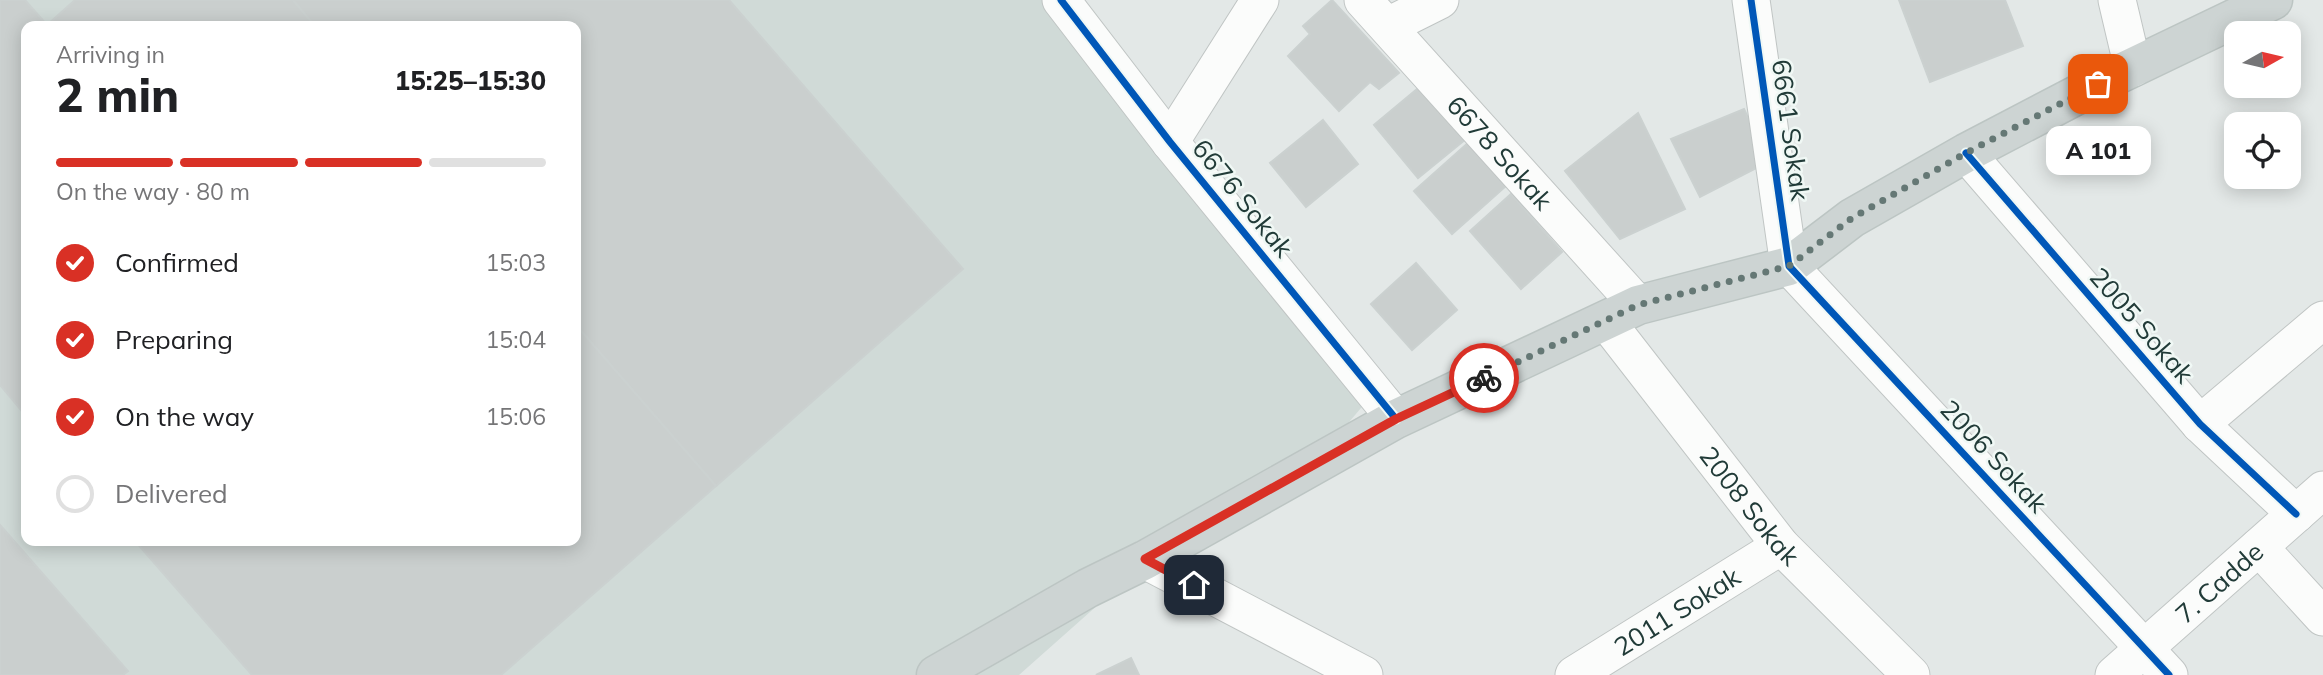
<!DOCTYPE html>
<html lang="en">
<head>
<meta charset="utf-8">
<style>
  body { margin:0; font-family:Mulish,sans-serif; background:#f6f6f6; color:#202124; height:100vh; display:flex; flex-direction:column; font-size:26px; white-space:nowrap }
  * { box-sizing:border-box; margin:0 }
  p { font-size:23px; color:#757577 }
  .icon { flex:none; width:38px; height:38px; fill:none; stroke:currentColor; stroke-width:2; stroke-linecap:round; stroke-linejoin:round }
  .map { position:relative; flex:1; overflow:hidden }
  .side { position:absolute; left:21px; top:21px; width:560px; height:525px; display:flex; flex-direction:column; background:#fff; border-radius:14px; box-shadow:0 4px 18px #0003 }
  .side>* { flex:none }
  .needle { width:46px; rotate:82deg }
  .fabs { position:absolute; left:2224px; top:21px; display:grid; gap:14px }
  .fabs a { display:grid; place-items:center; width:77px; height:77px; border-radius:14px; background:#fff; box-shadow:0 4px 18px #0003; font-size:35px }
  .pin { position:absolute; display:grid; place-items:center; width:60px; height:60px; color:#fff; margin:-30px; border-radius:14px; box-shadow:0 4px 10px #0006 }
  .courier { position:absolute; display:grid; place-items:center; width:70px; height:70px; margin:-35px; border:5px solid #d93025; border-radius:50%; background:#fff; color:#222; box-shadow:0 2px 9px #0007 }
  .bubble { position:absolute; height:49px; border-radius:14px; background:#fff; box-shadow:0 4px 18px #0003; font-size:23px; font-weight:800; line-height:49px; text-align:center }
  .overview em { font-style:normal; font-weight:800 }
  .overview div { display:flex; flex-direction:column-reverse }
  .overview { display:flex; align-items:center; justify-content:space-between; height:119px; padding:0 35px }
  h1 { font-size:46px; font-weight:800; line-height:52px }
  .bar { display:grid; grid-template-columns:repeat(4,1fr); gap:10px 7px; align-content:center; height:84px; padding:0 35px }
  .bar i { height:9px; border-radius:5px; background:#e0e0e0 }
  .bar .active { background:#d93025 }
  .bar p { grid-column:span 4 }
  ol { padding:0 35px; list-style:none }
  li { display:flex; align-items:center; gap:21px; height:77px }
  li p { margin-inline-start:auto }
  li .icon { padding:7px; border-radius:50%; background:#d93025; color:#fff; stroke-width:4 }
  li:last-child { color:#757577 }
  li i { width:38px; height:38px; border:4px solid #e0e0e0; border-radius:50% }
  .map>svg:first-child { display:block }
</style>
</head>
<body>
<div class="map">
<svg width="2323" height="675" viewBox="0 0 2323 675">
  <rect width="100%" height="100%" fill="#e3e8e7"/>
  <path fill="#d0dad7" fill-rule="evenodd" d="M0 0H1061L1372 395 1311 467 1126 580 1019 675H0ZM26 26H576V541H26Z"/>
  <g fill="#cacfce" stroke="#cbd1d0" stroke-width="2">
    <path d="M0 0H25L47 25 75 0H293L315 26H26V416L0 385Z"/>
    <path d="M293 0H729L963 269 716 486 576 325V26H315Z"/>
    <path d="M1332 0 1399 73 1379 89 1370 82 1339 111 1288 56 1310 34 1303 26Z"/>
    <path d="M1899 0H2005L2023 46 1930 82Z"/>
    <path d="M1422 85 1467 138 1418 178 1374 125Z"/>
    <path d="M1744 109 1768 162 1700 197 1671 139Z"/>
    <path d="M1638 113 1685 209 1620 239 1565 171Z"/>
    <path d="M1323 120 1358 164 1306 207 1270 163Z"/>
    <path d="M1468 143 1506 186 1452 234 1414 191Z"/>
    <path d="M1511 194 1562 252 1521 289 1470 231Z"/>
    <path d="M1416 263 1457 310 1412 350 1371 304Z"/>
    <path d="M576 325 716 486 501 675H252L135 541H576Z"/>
    <path d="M0 525 128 671 123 675H0Z"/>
    <path d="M1131 658 1139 675H1096Z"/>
  </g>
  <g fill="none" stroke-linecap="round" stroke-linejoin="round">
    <g stroke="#c0c5c4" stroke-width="39">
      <g id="minor">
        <path d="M1061 0 1170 142 1396 419"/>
        <path id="s1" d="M1363 0 1638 305"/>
        <path d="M1751 0 1789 266 2169 675"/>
        <path d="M2117 0 2133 68"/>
        <path d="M1388 26 1440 0"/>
        <path d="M1170 142 1260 0"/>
        <path d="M1966 153 2200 424 2296 514"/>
        <path id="s2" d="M1606 321 1781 546 1911 675"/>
        <path d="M2200 424 2323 320"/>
        <path d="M2259 547 2323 617"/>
        <path d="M1145 560 1364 675"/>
        <path id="s3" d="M1574 675 1781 546"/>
        <path id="s4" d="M2114 675 2323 490"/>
      </g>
    </g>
    <g stroke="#bcc5c3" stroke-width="41">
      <path id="major" d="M936 675 1088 588 1145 560 1396 419 1638 305 1789 266 1852 218 1966 153 2098 84 2273 0"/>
    </g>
    <use href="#minor" stroke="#fbfcfb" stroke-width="37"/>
    <use href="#major" stroke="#cdd4d3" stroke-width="38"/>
    <g stroke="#f0f8f5" stroke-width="11">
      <g id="cycleway">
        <path d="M1061 0 1170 142 1396 419"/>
        <path d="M1751 0 1789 266 2169 675"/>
        <path d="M1966 153 2200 424 2296 514"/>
      </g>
    </g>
    <use href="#cycleway" stroke="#0057b8" stroke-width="7"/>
  </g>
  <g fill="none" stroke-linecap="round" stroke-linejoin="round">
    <path stroke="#657875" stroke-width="7" stroke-dasharray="0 12.6" d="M1484 378 1638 305 1789 266 1852 218 1966 153 2098 84"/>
    <path stroke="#d93025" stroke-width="9" d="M1194 585 1145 559 1396 419 1484 378"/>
  </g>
  <g text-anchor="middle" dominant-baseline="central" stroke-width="5" stroke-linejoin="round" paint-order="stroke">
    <g font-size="26" fill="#213b38" stroke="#f0f8f5">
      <text transform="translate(1791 130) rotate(82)">6661 Sokak</text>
      <text stroke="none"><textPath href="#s1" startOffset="205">6678 Sokak</textPath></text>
      <text transform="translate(1243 198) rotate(51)">6676 Sokak</text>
      <text transform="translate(2142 325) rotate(49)">2005 Sokak</text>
      <text transform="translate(1994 456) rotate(47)">2006 Sokak</text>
      <text stroke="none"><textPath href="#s2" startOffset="234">2008 Sokak</textPath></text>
      <text stroke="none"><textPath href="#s4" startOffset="140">7. Cadde</textPath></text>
      <text stroke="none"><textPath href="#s3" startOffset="121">2011 Sokak</textPath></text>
    </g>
  </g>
</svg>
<div class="fabs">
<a><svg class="needle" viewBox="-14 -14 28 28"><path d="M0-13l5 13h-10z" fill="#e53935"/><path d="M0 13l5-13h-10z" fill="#757577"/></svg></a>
<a><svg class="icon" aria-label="locate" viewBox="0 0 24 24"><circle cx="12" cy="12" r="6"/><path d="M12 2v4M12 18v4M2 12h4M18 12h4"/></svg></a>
</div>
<div class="pin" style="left:2098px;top:84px;background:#ea580c"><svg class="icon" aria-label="bag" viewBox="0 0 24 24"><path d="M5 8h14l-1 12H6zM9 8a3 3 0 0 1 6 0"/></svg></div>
<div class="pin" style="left:1194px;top:585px;background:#1f2937"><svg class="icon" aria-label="home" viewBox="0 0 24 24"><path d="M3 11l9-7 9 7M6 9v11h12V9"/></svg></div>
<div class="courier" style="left:1484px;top:378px"><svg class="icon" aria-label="bike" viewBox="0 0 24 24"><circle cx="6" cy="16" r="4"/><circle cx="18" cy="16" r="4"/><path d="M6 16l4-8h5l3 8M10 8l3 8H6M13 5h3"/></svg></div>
<div class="bubble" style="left:2046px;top:126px;width:105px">A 101</div>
<section class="side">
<div class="overview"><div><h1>2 min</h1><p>Arriving in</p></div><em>15:25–15:30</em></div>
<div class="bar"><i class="active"></i><i class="active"></i><i class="active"></i><i></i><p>On the way · 80 m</p></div>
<ol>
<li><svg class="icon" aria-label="check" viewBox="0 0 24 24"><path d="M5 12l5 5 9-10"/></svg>Confirmed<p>15:03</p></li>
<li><svg class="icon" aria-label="check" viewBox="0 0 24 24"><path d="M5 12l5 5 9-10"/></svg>Preparing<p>15:04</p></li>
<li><svg class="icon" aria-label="check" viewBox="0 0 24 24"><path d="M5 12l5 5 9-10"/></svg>On the way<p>15:06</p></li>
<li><i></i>Delivered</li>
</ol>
</section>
</div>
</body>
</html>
